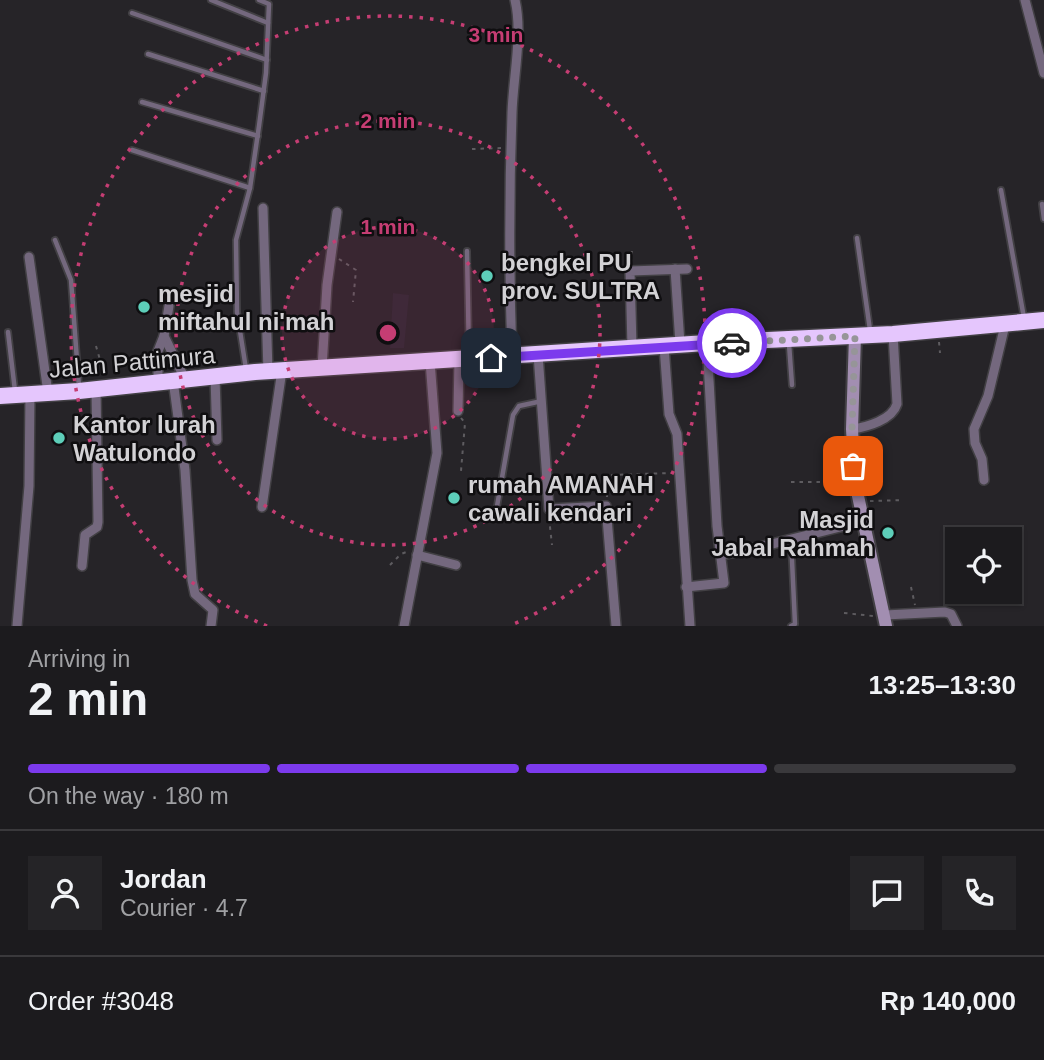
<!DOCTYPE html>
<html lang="en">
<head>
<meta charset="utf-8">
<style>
  body { margin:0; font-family:Arial,sans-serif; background:#252427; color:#f1f3f6; height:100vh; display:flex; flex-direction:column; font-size:26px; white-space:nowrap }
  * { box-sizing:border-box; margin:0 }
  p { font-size:23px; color:#a0a1a4 }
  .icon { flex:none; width:38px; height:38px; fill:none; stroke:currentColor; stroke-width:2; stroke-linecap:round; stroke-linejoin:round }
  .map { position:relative; height:626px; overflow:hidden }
  .details { display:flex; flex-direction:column; background:#1c1b1e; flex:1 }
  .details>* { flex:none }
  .tools { position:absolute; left:945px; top:527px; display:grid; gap:14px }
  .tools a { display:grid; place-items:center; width:77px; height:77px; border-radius:0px; background:#1c1b1e; box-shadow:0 2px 5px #0004,0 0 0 2px #3a393c; font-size:35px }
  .pin { position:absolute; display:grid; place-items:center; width:60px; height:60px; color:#fff; margin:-30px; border-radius:14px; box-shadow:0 4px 10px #0006 }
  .courier { position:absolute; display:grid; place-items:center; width:70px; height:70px; margin:-35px; border:5px solid #7c3aed; border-radius:50%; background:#fff; color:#222; box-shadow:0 2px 9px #0007 }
  .overview em { font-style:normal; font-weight:700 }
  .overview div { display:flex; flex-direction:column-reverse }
  .overview { display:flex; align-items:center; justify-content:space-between; height:119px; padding:0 28px }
  h1 { font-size:46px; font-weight:700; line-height:52px }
  .bar { display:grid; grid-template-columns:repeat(4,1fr); gap:10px 7px; align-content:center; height:84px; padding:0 28px }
  .bar i { height:9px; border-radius:5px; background:#3a393c }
  .bar .current { background:#7c3aed }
  .bar p { grid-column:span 4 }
  .line { display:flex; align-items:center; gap:18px; padding:0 28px; border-top:2px solid #3a393c }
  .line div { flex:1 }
  .round { display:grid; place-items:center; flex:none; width:74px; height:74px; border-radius:0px; background:#252427 }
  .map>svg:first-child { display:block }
</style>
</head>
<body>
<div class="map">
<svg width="1044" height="626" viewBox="0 0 1044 626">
  <rect width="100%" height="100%" fill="#262428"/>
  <path fill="#2d2731" d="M393 293 409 295 404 348H390Z"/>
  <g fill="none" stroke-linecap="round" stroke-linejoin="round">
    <g stroke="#424044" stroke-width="8">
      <g id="lane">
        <path d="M211 0 268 23"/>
        <path d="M132 13 267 60"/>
        <path d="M148 54 264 91"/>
        <path d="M142 102 258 136"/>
        <path d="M132 150 250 188"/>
        <path d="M1001 190 1024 318"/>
        <path d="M1042 204 1044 219"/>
        <path d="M857 238 870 330"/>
        <path d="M55 240 71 280 79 387"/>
        <path d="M467 251 469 355"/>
        <path d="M8 332 15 391"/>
        <path d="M789 344 792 385"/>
        <path d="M246 369 237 312 236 240 250 188 259 126 266 73 269 4 259 0"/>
        <path d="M496 512 513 415 519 406 542 401"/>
        <path d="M791 539 795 624 791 626"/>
      </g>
    </g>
    <g stroke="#424044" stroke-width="12">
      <g id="street">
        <path d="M1025 0 1044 73"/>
        <path d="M263 208 268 372"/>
        <path d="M29 257 48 393"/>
        <path d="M675 269 680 344"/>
        <path d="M169 306 164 336 185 379"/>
        <path d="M664 346 669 414 677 434 690 626"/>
        <path d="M632 347 630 271 687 269"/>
        <path d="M538 354 549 509 606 506 616 626"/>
        <path d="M512 356C509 275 509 194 512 113 513 78 523 34 515 0"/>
        <path d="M322 368 327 285 337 212"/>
        <path d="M215 377 217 440"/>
        <path d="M173 380 185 470 192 580 195 594 213 610 211 626"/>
        <path d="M158 383V351L164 336"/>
        <path d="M458 411 459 360"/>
        <path d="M852 429C867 427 892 420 897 404L893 334"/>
        <path d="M984 480 982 459 975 443 974 429 988 396 1005 325"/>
        <path d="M262 507 282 370"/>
        <path d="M417 555 456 565"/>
        <path d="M720 555 756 548 864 521"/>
        <path d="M82 566 85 535 97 527 98 522 96 389"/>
        <path d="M686 587 724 583 717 526 707 343"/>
        <path d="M885 615 945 612 951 614 957 626"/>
        <path d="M17 626 29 486 30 394"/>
        <path d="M404 626 437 453 430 361"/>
      </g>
    </g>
    <g stroke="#424044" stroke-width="16">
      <path id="secondary" d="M855 336 852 429 855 482 886 626"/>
    </g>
    <g stroke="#424044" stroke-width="19">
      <path id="highway" d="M0 396 79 391 255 372 707 343 893 334 1044 320"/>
    </g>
    <g stroke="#5e5c60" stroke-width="2" stroke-dasharray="3.5 5" stroke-linecap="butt">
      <path d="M472 149 502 148"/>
      <path d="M339 259 356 270 353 302"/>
      <path d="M631 263 632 248"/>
      <path d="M939 342 940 353"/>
      <path d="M96 346 105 377"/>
      <path d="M461 418 465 423 461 471"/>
      <path d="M791 482H843"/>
      <path d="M607 497 606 478 609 475 671 473"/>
      <path d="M870 501 904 500"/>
      <path d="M549 518 552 545"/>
      <path d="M390 565 401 554 409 551"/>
      <path d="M911 587 915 605"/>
      <path d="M844 613 873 616"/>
    </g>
    <use href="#lane" stroke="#74687e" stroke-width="4.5"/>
    <use href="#street" stroke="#74687e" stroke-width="9"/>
    <use href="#secondary" stroke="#a28eb1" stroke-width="12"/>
    <use href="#highway" stroke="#e5c6fd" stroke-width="16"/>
  </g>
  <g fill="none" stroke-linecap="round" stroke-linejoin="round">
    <path stroke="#969598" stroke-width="7" stroke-dasharray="0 12.6" d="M732 343 855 336 852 429 853 466"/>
    <path stroke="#7c3aed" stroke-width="9" d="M491 358 732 343"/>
  </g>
  <circle cx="388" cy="333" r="106" fill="#c53d73" fill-opacity=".12"/>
  <g fill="none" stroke="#c53d73" stroke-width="3.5" stroke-dasharray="3.5 7">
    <circle cx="388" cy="333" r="106"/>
    <circle cx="388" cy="333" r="212"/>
    <path d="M267 626A317 317 0 1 1 509 626"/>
  </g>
  <g fill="#5dceb9" stroke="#0f0e10" stroke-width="2.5">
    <circle cx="487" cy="276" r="7"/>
    <circle cx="144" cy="307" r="7"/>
    <circle cx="59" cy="438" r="7"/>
    <circle cx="454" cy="498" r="7"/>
    <circle cx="888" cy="533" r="7"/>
  </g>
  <g text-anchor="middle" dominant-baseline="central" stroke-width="5" stroke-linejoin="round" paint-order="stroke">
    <g font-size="24" font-weight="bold" fill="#d3d2d5" stroke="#0f0e10" text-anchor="start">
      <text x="501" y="262">bengkel PU<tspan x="501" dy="28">prov. SULTRA</tspan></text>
      <text x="158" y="293">mesjid<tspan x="158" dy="28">miftahul ni'mah</tspan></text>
      <text x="73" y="424">Kantor lurah<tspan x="73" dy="28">Watulondo</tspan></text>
      <text x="468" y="484">rumah AMANAH<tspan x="468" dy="28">cawali kendari</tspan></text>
      <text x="874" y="519" text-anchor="end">Masjid<tspan x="874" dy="28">Jabal Rahmah</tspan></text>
    </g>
    <g font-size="24" fill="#d3d2d5" stroke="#0f0e10">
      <text transform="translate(132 362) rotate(-5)">Jalan Pattimura</text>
    </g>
  </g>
  <circle cx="388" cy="333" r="10" fill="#c53d73" stroke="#0f0e10" stroke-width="3.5"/>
  <g font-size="21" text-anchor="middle" font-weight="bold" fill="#c53d73" stroke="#0f0e10" stroke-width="5" stroke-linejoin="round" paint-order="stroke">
    <text x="496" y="42">3 min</text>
    <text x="388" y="128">2 min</text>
    <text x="388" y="234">1 min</text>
  </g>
</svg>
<div class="tools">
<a><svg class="icon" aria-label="locate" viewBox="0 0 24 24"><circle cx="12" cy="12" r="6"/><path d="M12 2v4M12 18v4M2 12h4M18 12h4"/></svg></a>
</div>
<div class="pin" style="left:853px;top:466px;background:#ea580c"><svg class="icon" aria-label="bag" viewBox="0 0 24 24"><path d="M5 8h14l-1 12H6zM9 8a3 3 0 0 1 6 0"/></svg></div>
<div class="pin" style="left:491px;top:358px;background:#1f2937"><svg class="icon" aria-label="home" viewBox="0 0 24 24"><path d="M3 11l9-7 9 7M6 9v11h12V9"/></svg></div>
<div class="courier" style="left:732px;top:343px"><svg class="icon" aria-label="car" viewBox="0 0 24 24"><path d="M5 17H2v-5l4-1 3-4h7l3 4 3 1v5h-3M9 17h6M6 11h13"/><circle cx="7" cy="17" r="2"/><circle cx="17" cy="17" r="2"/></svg></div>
</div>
<section class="details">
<div class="overview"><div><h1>2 min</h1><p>Arriving in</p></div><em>13:25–13:30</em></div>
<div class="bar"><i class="current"></i><i class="current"></i><i class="current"></i><i></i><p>On the way · 180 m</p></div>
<div class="line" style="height:126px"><a class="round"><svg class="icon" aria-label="person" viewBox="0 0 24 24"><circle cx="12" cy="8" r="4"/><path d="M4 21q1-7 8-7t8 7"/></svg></a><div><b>Jordan</b><p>Courier · 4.7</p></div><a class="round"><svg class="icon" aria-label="chat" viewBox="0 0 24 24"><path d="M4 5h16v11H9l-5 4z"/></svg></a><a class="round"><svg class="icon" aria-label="phone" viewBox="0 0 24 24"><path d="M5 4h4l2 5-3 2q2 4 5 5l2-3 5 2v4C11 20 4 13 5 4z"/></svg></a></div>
<div class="line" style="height:91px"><div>Order #3048</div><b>Rp 140,000</b></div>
</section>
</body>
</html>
